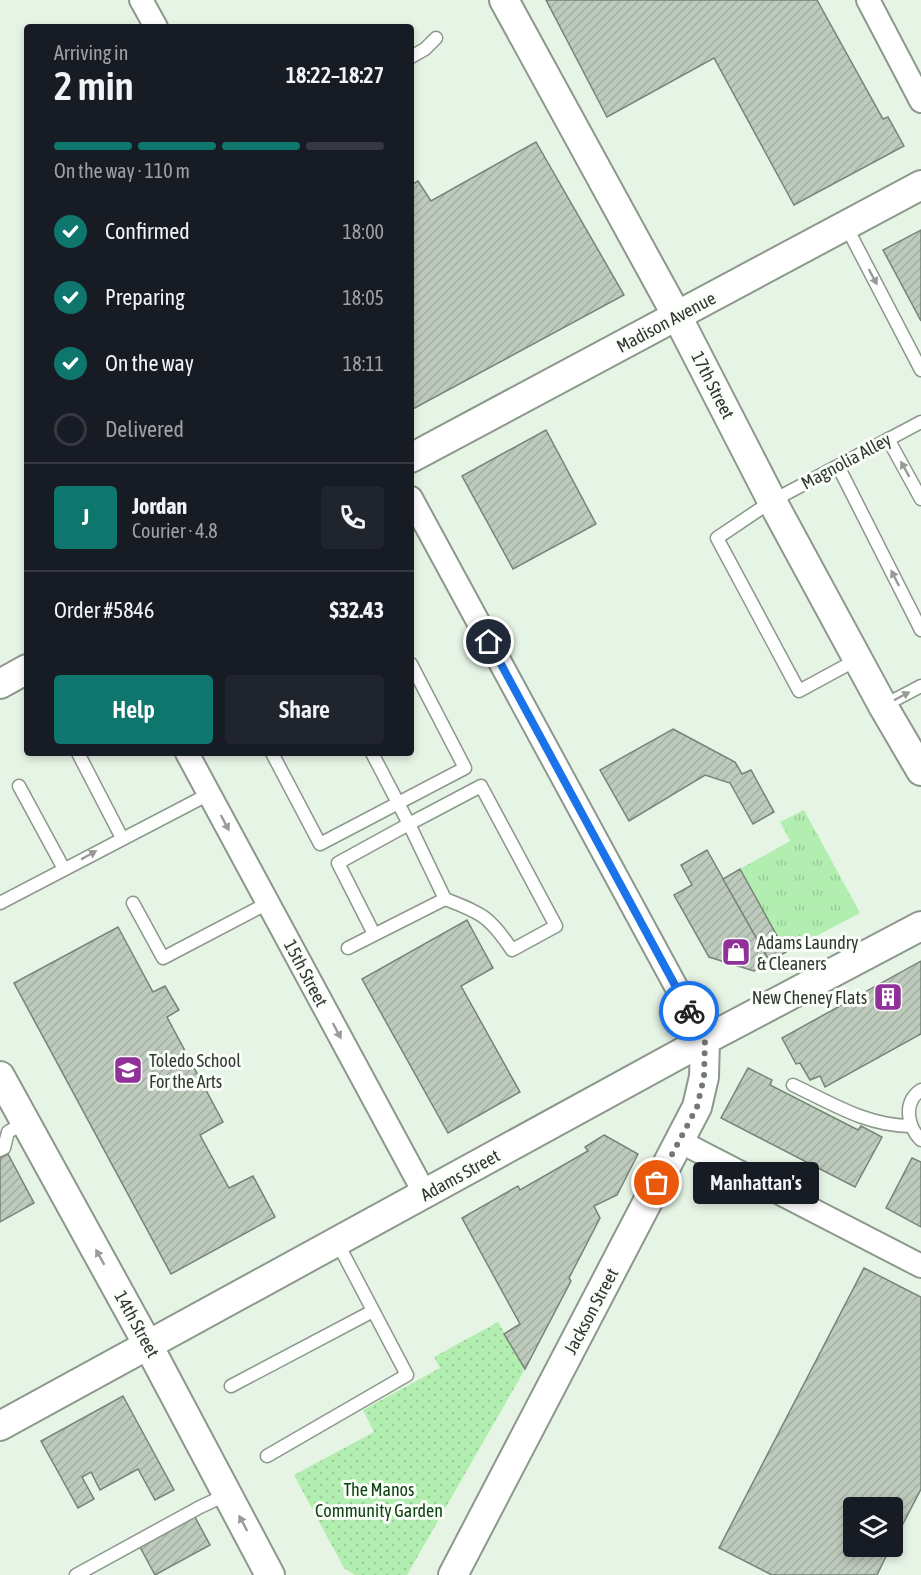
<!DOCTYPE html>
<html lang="en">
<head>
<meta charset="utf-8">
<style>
  body { margin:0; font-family:"Asap Condensed",sans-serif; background:#20242c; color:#f1f3f6; height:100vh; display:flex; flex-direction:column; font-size:22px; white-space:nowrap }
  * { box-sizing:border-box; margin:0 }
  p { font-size:20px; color:#9ea1a6 }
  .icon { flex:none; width:33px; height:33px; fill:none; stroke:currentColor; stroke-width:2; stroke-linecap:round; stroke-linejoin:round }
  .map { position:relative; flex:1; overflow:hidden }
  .panel { position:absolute; left:24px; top:24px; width:390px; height:732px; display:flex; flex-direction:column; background:#171b24; border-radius:6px; box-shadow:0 3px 9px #0003 }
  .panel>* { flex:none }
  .buttons { position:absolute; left:843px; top:1497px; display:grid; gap:12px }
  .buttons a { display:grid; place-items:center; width:60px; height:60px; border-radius:6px; background:#171b24; box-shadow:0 3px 9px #0003; font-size:30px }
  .pin { position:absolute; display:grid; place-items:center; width:51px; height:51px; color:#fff; margin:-26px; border:3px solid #fff; border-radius:50%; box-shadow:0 2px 6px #0007 }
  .courier { position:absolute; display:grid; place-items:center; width:60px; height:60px; margin:-30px; border:4px solid #1a73e8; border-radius:50%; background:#fff; color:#222; box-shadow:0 2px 8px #0007 }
  .bubble { position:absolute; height:42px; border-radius:6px; background:#171b24; box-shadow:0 3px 9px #0003; font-size:20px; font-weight:600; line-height:42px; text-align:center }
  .headline em { font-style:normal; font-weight:600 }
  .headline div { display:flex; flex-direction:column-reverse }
  .headline { display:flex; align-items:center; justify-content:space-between; height:102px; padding:0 30px }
  h1 { font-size:39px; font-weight:600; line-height:45px }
  .bar { display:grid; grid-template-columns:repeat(4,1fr); gap:9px 6px; align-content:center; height:72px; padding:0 30px }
  .bar i { height:8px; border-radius:4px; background:#363941 }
  .bar .active { background:#0f766e }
  .bar p { grid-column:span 4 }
  .line { display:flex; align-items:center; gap:15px; padding:0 30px; border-top:2px solid #363941 }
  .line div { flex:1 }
  .round { display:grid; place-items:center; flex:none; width:63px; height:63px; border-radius:6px; background:#20242c }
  ol { padding:0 30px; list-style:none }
  li { display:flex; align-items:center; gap:18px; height:66px }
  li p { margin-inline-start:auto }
  li .icon { padding:6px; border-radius:50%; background:#0f766e; color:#fff; stroke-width:4 }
  li:last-child { color:#9ea1a6 }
  li i { width:33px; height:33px; border:3px solid #363941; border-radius:50% }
  .cta { display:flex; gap:12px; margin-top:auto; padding:12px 30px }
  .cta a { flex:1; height:69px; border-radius:6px; background:#0f766e; color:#fff; font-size:24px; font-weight:600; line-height:69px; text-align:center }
  .cta a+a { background:#20242c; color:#f1f3f6 }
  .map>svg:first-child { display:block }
</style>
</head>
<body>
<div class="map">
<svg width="921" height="1575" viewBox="0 0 921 1575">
  <defs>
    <pattern id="grass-tufts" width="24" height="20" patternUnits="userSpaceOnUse" patternTransform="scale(1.5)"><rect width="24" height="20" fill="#b1eeaf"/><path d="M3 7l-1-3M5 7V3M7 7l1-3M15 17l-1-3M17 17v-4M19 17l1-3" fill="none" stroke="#99cd97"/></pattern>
    <pattern id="garden-dots" width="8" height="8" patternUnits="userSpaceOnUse" patternTransform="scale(1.5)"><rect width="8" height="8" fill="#b1eeaf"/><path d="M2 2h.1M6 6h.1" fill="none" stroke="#99cd97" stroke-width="1.8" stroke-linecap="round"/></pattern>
    <pattern id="building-hatch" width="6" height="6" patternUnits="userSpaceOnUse" patternTransform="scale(1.5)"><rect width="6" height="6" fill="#bdcabc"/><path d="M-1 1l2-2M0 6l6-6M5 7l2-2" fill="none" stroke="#a3aea2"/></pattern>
  </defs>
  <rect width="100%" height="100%" fill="#e6f4e5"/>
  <path fill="url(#grass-tufts)" d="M804 810 860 913 786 952 740 869 790 841 780 822Z"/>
  <path fill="url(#garden-dots)" d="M498 1322 525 1369 407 1575H355L344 1568 294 1475 374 1432 363 1410 440 1368 434 1357Z"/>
  <g fill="url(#building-hatch)" stroke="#778376" stroke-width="1.5">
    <path d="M546 0H817L883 119 888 117 904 146 794 205 714 58 607 117Z"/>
    <path d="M536 142 624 295 411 410V185L418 181 431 201Z"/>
    <path d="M921 230V321L883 250Z"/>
    <path d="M546 430 596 524 513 569 462 476Z"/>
    <path d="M673 729 735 762 742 774 751 770 774 812 753 824 730 783 705 775 629 821 600 770Z"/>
    <path d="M707 850 770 962 754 971 709 957 674 895 692 885 681 865Z"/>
    <path d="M740 869 786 952 770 962 723 879Z"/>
    <path d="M467 920 493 968 461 986 520 1092 448 1133 362 979Z"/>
    <path d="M118 927 153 992 165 986 179 1010 167 1017 223 1122 200 1135 229 1188 253 1176 275 1217 171 1274 14 983Z"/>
    <path d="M921 961V1034L825 1087 820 1076 810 1080 800 1063 796 1064 782 1038Z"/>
    <path d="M748 1068 772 1080 770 1085 858 1130 861 1126 882 1137 855 1187 721 1118Z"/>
    <path d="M604 1135 638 1154 617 1195 594 1206 600 1218 569 1278 571 1281 525 1369 504 1334 520 1324 462 1218 518 1186 520 1190 588 1151 585 1147Z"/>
    <path d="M8 1154 34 1203 0 1222V1158Z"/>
    <path d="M912 1158 921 1162V1227L886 1208Z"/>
    <path d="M864 1268 921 1297V1489L892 1545V1508H854V1546H891L877 1575H772L719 1548Z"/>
    <path d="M123 1396 174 1490 155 1500 138 1469 100 1490 91 1472 82 1477 94 1499 78 1508 41 1441Z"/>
    <path d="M195 1517 210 1545 155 1575 140 1547Z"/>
  </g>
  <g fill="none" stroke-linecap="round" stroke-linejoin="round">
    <g stroke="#8c988b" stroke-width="15">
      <g id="service">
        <path d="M411 57 425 49 436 38"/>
        <path d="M846 226 921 370"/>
        <path d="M888 439 921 499"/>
        <path d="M838 466 921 630"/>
        <path d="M858 659 799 691 717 538 772 501 921 422"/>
        <path d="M883 706 921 686"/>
        <path d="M78 753 122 838"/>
        <path d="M272 753 320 844 465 768 411 664"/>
        <path d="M372 753 409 824 338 863 374 934"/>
        <path d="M19 786 64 869"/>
        <path d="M481 786 556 926 512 950C490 917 482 913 445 899L409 824Z"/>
        <path d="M0 903 209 794"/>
        <path d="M133 903 163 958 268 903"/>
        <path d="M348 948 445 899"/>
        <path d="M793 1085C831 1103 867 1126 911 1126"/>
        <path d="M921 1090C903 1102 907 1126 921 1140"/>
        <path d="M0 1150 4 1148 8 1132 25 1122"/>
        <path d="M231 1386 373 1311"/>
        <path d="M267 1456 407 1375 337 1242"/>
        <path d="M76 1575 200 1507 228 1494"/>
      </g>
    </g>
    <g stroke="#8c988b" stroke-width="26">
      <g id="minor">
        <path d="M141 0 156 27"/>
        <path d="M868 0 921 101"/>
        <path d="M411 498 705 1040"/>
        <path d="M187 753 425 1194"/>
        <path d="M679 1141 921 1266"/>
      </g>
    </g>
    <g stroke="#8c988b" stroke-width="32">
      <g id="tertiary">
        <path d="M504 0 677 316 772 501 883 706 921 771"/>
        <path d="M411 458 921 185"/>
        <path d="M0 684 27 669"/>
        <path d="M0 1076 148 1345 270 1575"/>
        <path d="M0 1426 705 1040 921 926"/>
        <path d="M453 1575 697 1107 704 1077 705 1040"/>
      </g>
    </g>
    <use href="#service" stroke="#fff" stroke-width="12"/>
    <use href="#minor" stroke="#fff" stroke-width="22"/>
    <use href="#tertiary" stroke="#fff" stroke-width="28"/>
  </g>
  <defs><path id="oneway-solid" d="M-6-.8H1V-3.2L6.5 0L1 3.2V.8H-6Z" transform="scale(1.5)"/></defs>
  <g fill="#989b98">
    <use href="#oneway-solid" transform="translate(873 277) rotate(62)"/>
    <use href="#oneway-solid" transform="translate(905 469) rotate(-119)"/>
    <use href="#oneway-solid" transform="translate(895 578) rotate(-117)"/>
    <use href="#oneway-solid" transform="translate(902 696) rotate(-28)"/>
    <use href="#oneway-solid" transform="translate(225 823) rotate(62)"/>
    <use href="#oneway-solid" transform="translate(89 855) rotate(-29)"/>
    <use href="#oneway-solid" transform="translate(337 1031) rotate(62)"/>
    <use href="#oneway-solid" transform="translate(100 1257) rotate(-119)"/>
    <use href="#oneway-solid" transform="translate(243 1523) rotate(-118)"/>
  </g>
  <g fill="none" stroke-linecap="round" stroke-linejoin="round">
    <path stroke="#717971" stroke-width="6" stroke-dasharray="0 10.8" d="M657 1183 697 1107 704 1077 705 1040 689 1011"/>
    <path stroke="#1a73e8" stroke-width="8" d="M489 642 689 1011"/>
  </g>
  <defs>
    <g id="shop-square" transform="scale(1.5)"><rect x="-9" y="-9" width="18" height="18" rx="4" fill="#90319a" stroke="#f9fef8"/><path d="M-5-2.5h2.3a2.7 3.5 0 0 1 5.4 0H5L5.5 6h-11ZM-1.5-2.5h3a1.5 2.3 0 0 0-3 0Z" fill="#fff"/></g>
    <g id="building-square" transform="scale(1.5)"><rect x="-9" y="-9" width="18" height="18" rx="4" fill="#90319a" stroke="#f9fef8"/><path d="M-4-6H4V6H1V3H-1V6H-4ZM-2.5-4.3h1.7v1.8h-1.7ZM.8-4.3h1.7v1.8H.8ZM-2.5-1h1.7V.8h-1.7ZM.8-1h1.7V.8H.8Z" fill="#fff"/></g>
    <g id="school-square" transform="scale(1.5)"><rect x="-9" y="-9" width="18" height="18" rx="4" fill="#90319a" stroke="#f9fef8"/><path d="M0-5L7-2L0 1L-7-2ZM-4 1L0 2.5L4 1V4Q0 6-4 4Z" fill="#fff"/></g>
  </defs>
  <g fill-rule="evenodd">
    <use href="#shop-square" x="736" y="952"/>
    <use href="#building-square" x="888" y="997"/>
    <use href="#school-square" x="128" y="1070"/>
  </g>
  <g text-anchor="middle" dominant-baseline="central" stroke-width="6" stroke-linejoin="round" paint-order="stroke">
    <g font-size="18" fill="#323732" stroke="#f9fef8">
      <text transform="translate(666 322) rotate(-28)">Madison Avenue</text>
      <text transform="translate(713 385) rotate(63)">17th Street</text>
      <text transform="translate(846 461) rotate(-28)">Magnolia Alley</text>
      <text transform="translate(306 973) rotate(62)">15th Street</text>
      <text transform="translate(460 1175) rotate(-29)">Adams Street</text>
      <text transform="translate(591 1311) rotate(-62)">Jackson Street</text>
      <text transform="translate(137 1324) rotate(61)">14th Street</text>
    </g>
    <g font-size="18" fill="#323732" stroke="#f9fef8" text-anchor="start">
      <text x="757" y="942">Adams Laundry<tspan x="757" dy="21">&amp; Cleaners</tspan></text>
      <text x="867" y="997" text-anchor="end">New Cheney Flats</text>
      <text x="149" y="1060">Toledo School<tspan x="149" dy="21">For the Arts</tspan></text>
    </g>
    <g font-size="18" fill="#104312" stroke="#f9fef8">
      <text x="379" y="1489">The Manos<tspan x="379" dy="21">Community Garden</tspan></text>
    </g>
  </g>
</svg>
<div class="buttons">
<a><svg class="icon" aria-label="layers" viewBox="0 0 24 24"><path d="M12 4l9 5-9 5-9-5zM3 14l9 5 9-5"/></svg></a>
</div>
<div class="pin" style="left:657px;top:1183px;background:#ea580c"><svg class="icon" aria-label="bag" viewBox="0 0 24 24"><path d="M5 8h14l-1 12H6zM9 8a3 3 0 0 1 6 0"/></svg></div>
<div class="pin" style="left:489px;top:642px;background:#1f2937"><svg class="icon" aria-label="home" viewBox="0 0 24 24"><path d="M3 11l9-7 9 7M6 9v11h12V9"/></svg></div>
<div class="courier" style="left:689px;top:1011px"><svg class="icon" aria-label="bike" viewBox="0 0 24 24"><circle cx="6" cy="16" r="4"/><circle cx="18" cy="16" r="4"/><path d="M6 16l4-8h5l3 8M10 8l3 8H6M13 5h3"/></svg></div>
<div class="bubble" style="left:693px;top:1162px;width:126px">Manhattan's</div>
<section class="panel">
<div class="headline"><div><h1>2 min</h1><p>Arriving in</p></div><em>18:22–18:27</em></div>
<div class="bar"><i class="active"></i><i class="active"></i><i class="active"></i><i></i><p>On the way · 110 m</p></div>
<ol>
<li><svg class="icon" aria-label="check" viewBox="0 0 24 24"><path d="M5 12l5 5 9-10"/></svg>Confirmed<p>18:00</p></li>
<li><svg class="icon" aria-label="check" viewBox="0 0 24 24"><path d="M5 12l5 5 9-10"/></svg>Preparing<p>18:05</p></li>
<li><svg class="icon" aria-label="check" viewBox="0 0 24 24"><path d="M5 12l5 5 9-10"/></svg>On the way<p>18:11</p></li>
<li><i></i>Delivered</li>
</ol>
<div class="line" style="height:108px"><b class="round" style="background:#0f766e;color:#fff">J</b><div><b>Jordan</b><p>Courier · 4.8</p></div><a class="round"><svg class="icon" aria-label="phone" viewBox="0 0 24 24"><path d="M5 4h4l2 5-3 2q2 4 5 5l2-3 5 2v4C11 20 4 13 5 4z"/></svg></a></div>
<div class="line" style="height:78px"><div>Order #5846</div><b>$32.43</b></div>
<div class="cta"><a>Help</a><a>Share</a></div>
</section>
</div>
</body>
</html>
